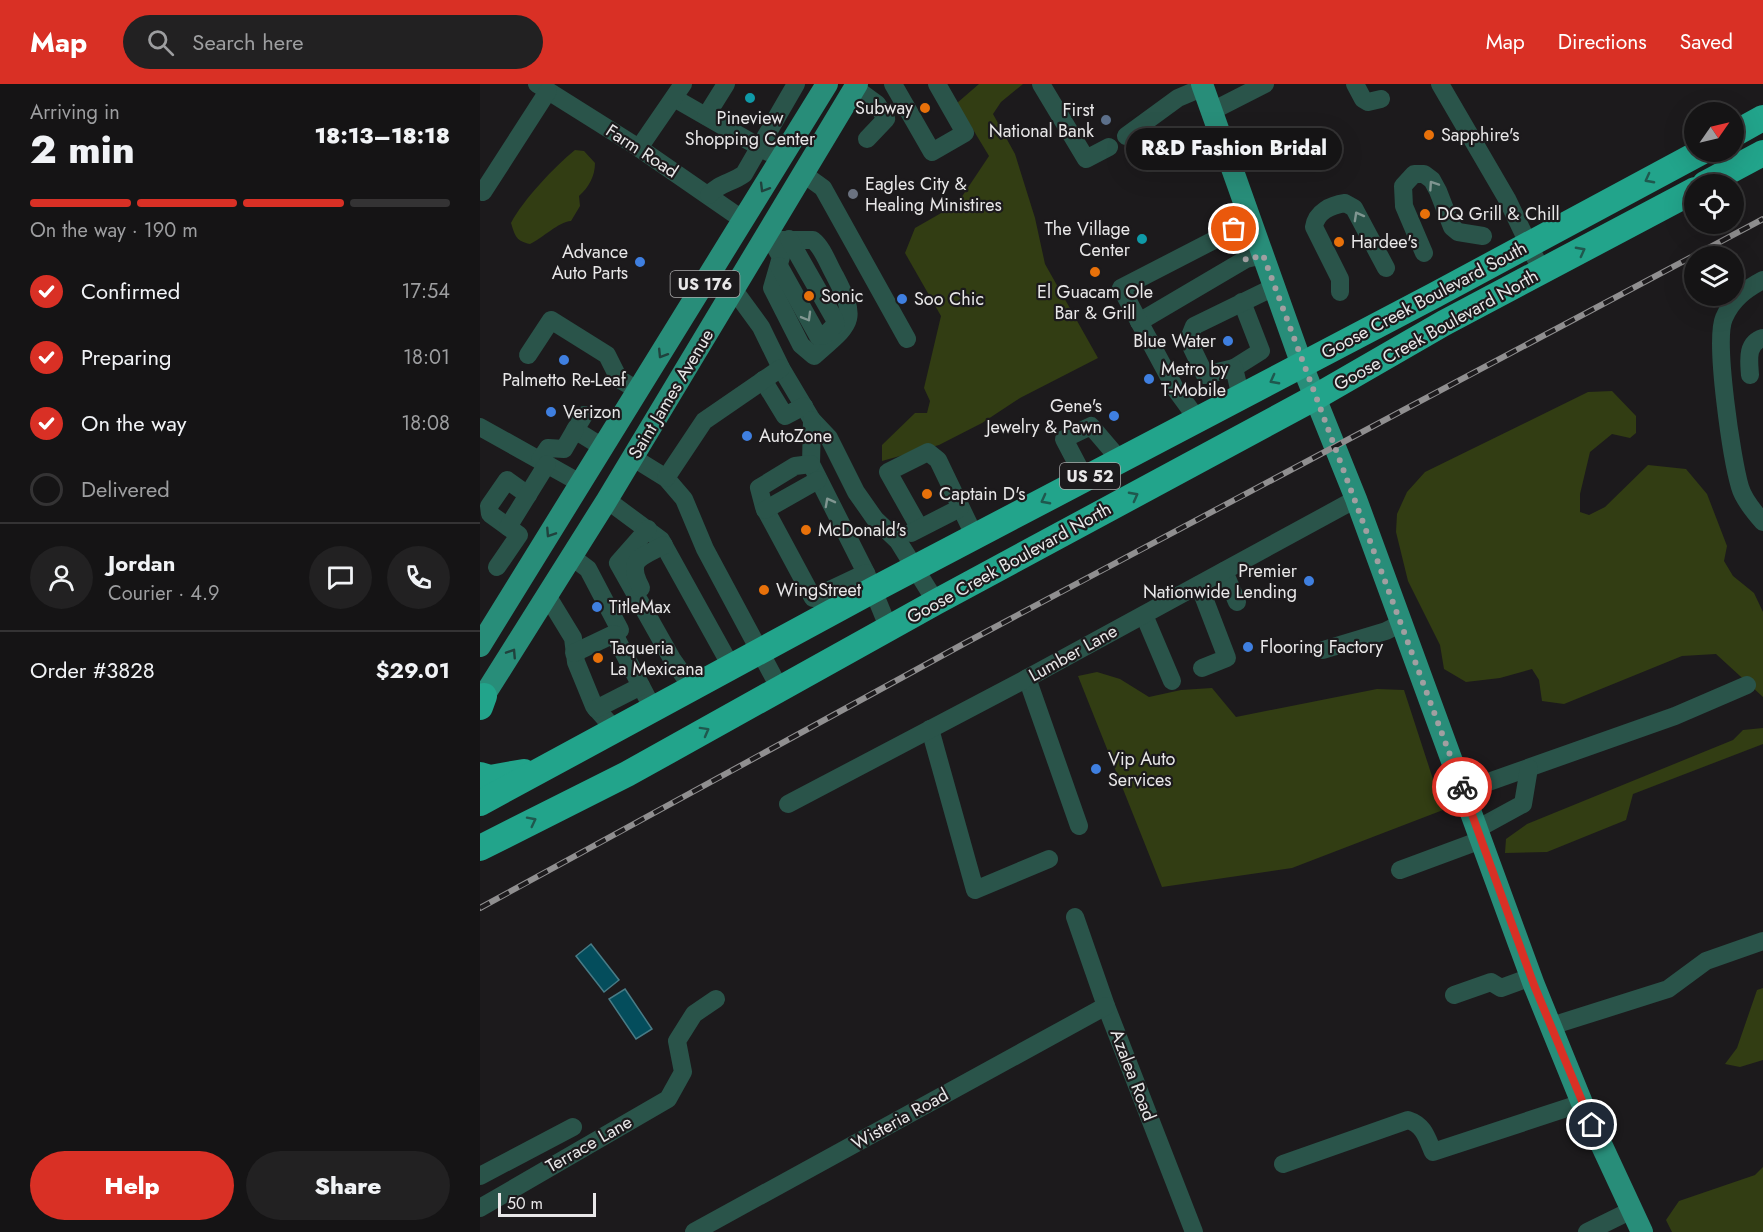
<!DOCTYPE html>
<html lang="en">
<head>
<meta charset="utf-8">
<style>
  body { margin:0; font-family:Jost,sans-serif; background:#222122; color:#f1f3f6; height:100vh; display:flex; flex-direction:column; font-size:22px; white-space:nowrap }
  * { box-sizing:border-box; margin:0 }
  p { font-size:20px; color:#9d9ea0 }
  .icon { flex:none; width:33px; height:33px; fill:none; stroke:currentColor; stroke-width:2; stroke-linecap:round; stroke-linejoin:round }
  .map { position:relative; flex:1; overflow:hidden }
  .sheet { display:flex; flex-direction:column; background:#151415; width:480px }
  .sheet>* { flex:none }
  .needle { width:39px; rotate:56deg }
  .tools { position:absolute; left:1204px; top:18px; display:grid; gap:12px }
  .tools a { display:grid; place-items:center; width:60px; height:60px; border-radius:50%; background:#151415; box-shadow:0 6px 24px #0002,0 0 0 2px #343334; font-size:30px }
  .scale { position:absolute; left:18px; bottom:15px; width:98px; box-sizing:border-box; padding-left:6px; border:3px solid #e8e7e8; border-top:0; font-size:16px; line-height:21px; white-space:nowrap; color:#e8e7e8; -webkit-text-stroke:4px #1c1a1c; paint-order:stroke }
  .pin { position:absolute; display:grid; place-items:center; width:51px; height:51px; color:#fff; margin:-26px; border:3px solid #fff; border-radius:50%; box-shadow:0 2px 6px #0007 }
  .courier { position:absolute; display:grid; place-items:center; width:60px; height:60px; margin:-30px; border:4px solid #d93025; border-radius:50%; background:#fff; color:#222; box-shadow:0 2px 8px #0007 }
  .bubble { position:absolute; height:42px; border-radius:21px; background:#151415; box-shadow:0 6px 24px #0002,0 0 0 2px #343334; font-size:20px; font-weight:800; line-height:42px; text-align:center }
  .summary em { font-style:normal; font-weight:800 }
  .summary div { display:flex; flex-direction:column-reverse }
  .summary { display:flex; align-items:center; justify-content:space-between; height:102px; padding:0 30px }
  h1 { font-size:39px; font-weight:800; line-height:45px }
  .bar { display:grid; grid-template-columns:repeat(4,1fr); gap:9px 6px; align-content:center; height:72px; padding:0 30px }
  .bar i { height:8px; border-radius:4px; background:#343334 }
  .bar .current { background:#d93025 }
  .bar p { grid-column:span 4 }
  .line { display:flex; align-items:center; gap:15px; padding:0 30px; border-top:2px solid #343334 }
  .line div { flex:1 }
  .round { display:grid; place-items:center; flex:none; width:63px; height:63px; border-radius:32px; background:#222122 }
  ol { padding:0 30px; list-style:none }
  li { display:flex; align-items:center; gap:18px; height:66px }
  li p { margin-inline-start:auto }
  li .icon { padding:6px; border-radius:50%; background:#d93025; color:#fff; stroke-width:4 }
  li:last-child { color:#9d9ea0 }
  li i { width:33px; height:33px; border:3px solid #343334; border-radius:50% }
  .button { display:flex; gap:12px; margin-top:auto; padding:12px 30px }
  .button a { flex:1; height:69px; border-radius:36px; background:#d93025; color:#fff; font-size:24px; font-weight:800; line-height:69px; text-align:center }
  .button a+a { background:#222122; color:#f1f3f6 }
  header { display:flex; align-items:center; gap:36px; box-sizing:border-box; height:84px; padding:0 30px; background:#d93025; color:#fff }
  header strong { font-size:28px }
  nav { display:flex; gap:33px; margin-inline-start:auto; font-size:21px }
  .search { width:420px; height:54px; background:#222122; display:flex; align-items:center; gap:15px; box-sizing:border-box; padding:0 21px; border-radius:33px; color:#9d9ea0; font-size:22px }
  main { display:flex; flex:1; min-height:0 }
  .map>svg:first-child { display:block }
</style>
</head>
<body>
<header>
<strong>Map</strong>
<div class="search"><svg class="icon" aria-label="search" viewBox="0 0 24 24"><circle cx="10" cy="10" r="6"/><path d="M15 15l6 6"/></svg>Search here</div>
<nav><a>Map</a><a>Directions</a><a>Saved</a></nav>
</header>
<main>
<section class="sheet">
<div class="summary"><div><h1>2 min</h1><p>Arriving in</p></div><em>18:13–18:18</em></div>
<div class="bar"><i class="current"></i><i class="current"></i><i class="current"></i><i></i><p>On the way · 190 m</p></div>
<ol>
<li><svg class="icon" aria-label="check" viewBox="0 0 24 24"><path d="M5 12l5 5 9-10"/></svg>Confirmed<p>17:54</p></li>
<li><svg class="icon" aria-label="check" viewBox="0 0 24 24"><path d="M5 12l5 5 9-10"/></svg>Preparing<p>18:01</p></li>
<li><svg class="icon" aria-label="check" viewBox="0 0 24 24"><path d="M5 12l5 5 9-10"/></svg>On the way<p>18:08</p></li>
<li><i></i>Delivered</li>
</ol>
<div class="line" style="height:108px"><a class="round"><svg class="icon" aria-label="person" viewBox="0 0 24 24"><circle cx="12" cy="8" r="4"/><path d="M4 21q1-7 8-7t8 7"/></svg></a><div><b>Jordan</b><p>Courier · 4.9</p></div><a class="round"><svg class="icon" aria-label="chat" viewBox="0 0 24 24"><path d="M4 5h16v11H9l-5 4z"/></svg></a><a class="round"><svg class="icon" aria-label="phone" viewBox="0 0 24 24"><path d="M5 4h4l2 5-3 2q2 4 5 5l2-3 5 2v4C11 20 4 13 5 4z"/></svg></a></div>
<div class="line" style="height:78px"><div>Order #3828</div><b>$29.01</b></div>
<div class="button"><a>Help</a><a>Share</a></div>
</section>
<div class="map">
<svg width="1283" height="1148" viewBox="0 0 1283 1148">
  <rect width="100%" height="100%" fill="#1c1a1c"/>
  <g fill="#323d13">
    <path d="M499 0H543L521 18 513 30 535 70 555 134 565 180 618 274 540 314 502 339 459 361 402 377V361L435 329H447L450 317 444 304 461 232 425 169 435 144 477 120 509 72 477 19Z"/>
    <path d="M95 66 104 67 115 79C115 92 109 103 99 112L100 122 91 137C78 138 63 154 50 160 36 157 35 152 31 139 43 116 75 82 95 66Z"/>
    <path d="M1132 307 1156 332V349L1150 354 1132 350 1110 368 1100 410V428L1109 431 1125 423 1168 381 1206 385 1227 410 1247 462 1244 477 1253 492 1274 509 1283 528V613L1236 570 1202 572 1084 620 1062 617 1059 596 1052 585 1020 594 986 598 964 585 960 561 928 497 916 448 917 430 927 408 945 388 1108 308Z"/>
    <path d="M617 588 640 595 669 613 701 606 732 604 756 633 897 605 924 606 963 726 812 784 682 803 598 592Z"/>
    <path d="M1283 644V660L1153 710 1146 736 1067 768 1025 769 1026 755 1047 740 1253 656 1263 646Z"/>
    <path d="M1283 904V976L1260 983 1245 980 1257 964 1277 906Z"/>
    <path d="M1283 1083V1148H1192L1186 1136 1199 1117 1275 1091Z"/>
  </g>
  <g fill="#044d5c" stroke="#487b86" stroke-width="1.5">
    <path d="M111 860 139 896 124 908 96 872Z"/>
    <path d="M145 905 172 945 156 955 129 915Z"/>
  </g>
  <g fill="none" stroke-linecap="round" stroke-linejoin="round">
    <g stroke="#2a544a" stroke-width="18">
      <path d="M57 0 159 64 253 129 265 134"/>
      <path d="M413 0 452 68 485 49 457 0"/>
      <path d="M561 0 606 75 629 63"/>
      <path d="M875 0 883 15 888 18 901 15"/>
      <path d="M960 0 1027 115 1062 188"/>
      <path d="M375 4 397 20 406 35 387 55"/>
      <path d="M194 14 288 68"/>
      <path d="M732 27 785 0"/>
      <path d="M226 32 246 0"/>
      <path d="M646 52 698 14 724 3"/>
      <path d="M159 64 203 0"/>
      <path d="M325 91 343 104 427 255"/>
      <path d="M3 108 68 7"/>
      <path d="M229 111C239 99 252 99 264 90L316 0"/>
      <path d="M291 156H333C343 164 348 180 355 192 379 238 371 239 334 272L321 261 292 204 301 173Z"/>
      <path d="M944 169 924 122 923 102 934 90H944L952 96 958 107 972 143 978 148 1003 152"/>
      <path d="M299 182 338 252 345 251 356 240 354 234 309 155"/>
      <path d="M1283 196C1266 205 1252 215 1244 234 1234 257 1252 376 1260 403 1263 414 1275 429 1283 438"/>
      <path d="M254 206 281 243 301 284 332 336 349 354 376 408 395 435 418 457 456 518"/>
      <path d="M860 208V195L834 143C836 128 851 121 865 119L874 124 906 184"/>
      <path d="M659 238 766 175 783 171"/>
      <path d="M48 271 71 236 127 271 139 295 159 307"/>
      <path d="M754 284 781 267 762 218"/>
      <path d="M1270 291C1269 277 1266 259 1283 254"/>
      <path d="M283 296 305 332 324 322"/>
      <path d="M761 313 754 284 725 291 712 264 710 252 714 242 794 203"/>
      <path d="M104 331 95 346 124 364"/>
      <path d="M332 336 331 380 386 489 409 545"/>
      <path d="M718 336 696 306 641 204 771 137"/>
      <path d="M0 343 102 400"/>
      <path d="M152 373 186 394 204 415 225 465 300 605"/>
      <path d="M60 376 68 364 84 365 95 346"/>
      <path d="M331 380 315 382 279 404 284 423 333 514 386 489"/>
      <path d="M186 394 224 337 301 284"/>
      <path d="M605 395 584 355 611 342 640 376"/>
      <path d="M127 416 181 456 252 584"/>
      <path d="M285 426 338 396"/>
      <path d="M28 443 10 430 9 422 27 396 48 411"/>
      <path d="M439 443 408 388 448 368 458 376 495 453"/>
      <path d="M168 445 138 479 192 575 213 605"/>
      <path d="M431 449 480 424"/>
      <path d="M92 473 108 485 140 546 134 550"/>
      <path d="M17 483 39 451 28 443 67 380"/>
      <path d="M744 487 757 518"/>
      <path d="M719 501 747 574 722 584"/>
      <path d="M161 504C146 475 160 474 184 461"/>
      <path d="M68 513 93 554 96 578 114 622 136 647"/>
      <path d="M664 531 692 597"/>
      <path d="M843 566 906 547 922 539"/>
      <path d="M94 569 134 550 174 627"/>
      <path d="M547 594 599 742"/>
      <path d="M116 625 161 602"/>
      <path d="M450 645 495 806 569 775"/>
      <path d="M983 707 1195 632 1267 601"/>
      <path d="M308 720 542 597 876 415"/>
      <path d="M997 745 1043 720 1049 684"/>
      <path d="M920 786 1001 756"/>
      <path d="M595 833 626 922 714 1148"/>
      <path d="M974 911 1011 898 1021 904 1051 893"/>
      <path d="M1071 942 1188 905 1226 877 1283 857"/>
      <path d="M803 1080 928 1036C944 1041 947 1054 953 1068L1102 1019"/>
      <path d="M0 1092 93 1043"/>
      <path d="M0 1124 188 1015 203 988 197 957 214 930 236 915"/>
      <path d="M214 1148 626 922"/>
      <path d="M1107 1148 1152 1126"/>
    </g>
    <g stroke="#288d79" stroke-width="22">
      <path d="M722 0 822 281 876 415 1054 901 1102 1019 1162 1148"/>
      <path d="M0 562 347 0"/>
      <path d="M0 618 127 416 377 0"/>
    </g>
    <g stroke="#22a48b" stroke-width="26">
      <path d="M1254 50 1283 34"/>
      <path d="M1225 100 1283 69"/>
      <path d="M0 623 4 612"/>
      <path d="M0 691 10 694 44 688"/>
      <path d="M0 719 393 506 955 211 1221 68"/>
      <path d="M0 764 147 690 456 518 834 314 964 239 1215 106"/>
    </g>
    <g stroke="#908f90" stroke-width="6">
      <path id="rail" d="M0 824 487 558 1283 135"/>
    </g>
    <use href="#rail" stroke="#1c1a1c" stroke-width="4" stroke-dasharray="11" stroke-linecap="butt"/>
  </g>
  <defs><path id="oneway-chevron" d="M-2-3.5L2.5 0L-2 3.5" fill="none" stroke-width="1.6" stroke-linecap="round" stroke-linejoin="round" transform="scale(1.5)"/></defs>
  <g stroke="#1f584e">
    <use href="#oneway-chevron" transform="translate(1169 95) rotate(152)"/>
    <use href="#oneway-chevron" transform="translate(1101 167) rotate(-28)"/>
    <use href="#oneway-chevron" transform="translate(794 296) rotate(152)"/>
    <use href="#oneway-chevron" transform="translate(654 412) rotate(-28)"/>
    <use href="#oneway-chevron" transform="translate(565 416) rotate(152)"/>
    <use href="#oneway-chevron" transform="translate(225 647) rotate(-29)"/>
    <use href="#oneway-chevron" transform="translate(52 737) rotate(-27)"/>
  </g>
  <g stroke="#809691">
    <use href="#oneway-chevron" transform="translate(953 101) rotate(-124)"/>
    <use href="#oneway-chevron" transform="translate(878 132) rotate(-119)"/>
    <use href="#oneway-chevron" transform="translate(327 233) rotate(60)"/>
    <use href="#oneway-chevron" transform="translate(349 418) rotate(-118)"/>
  </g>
  <g stroke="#20423d">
    <use href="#oneway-chevron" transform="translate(284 104) rotate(121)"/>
    <use href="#oneway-chevron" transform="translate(182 270) rotate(122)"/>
    <use href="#oneway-chevron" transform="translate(70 449) rotate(123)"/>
    <use href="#oneway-chevron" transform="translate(32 569) rotate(-57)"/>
  </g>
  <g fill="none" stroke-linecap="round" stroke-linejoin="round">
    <path stroke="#a19fa1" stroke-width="6" stroke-dasharray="0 10.8" d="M754 145 766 176 783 171 982 703"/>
    <path stroke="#d93025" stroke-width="8" d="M982 703 1054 901 1112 1041"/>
  </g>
  <g fill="#0f9aa8" stroke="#1c1a1c" stroke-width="2">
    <circle cx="270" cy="14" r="6"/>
    <circle cx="662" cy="155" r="6"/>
  </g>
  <g fill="#e8710a" stroke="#1c1a1c" stroke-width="2">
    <circle cx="445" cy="24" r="6"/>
    <circle cx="949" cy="51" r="6"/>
    <circle cx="945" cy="130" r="6"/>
    <circle cx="859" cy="158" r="6"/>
    <circle cx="615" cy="188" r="6"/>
    <circle cx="329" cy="212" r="6"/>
    <circle cx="447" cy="410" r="6"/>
    <circle cx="326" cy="446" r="6"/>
    <circle cx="284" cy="506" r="6"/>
    <circle cx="118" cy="574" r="6"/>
  </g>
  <circle fill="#5c6f8a" stroke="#1c1a1c" stroke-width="2" cx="626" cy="36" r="6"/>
  <circle fill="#6b7280" stroke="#1c1a1c" stroke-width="2" cx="373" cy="110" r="6"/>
  <g fill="#3f7fe0" stroke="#1c1a1c" stroke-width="2">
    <circle cx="160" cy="178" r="6"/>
    <circle cx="422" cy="215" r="6"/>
    <circle cx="748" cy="257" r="6"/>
    <circle cx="84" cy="276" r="6"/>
    <circle cx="669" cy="295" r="6"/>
    <circle cx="71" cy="328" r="6"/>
    <circle cx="634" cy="332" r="6"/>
    <circle cx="267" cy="352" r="6"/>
    <circle cx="829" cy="497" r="6"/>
    <circle cx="117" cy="523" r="6"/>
    <circle cx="768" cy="563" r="6"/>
    <circle cx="616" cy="685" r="6"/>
  </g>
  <g text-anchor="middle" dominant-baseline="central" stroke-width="4.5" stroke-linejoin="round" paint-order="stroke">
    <g fill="#1c1a1c" stroke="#abaaab" stroke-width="1.5">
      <rect x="190.5" y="187" width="69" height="26" rx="4.5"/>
      <rect x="580" y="379" width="60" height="26" rx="4.5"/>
    </g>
    <g font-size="16" font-weight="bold" fill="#e8e7e8">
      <text x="225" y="200">US 176</text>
      <text x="610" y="392">US 52</text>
    </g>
    <g font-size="18" fill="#e8e7e8" stroke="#1c1a1c" text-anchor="start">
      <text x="433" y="24" text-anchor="end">Subway</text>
      <text x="614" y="26" text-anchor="end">First<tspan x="614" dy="21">National Bank</tspan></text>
      <text x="270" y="34" text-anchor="middle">Pineview<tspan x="270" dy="21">Shopping Center</tspan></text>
      <text x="961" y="51">Sapphire's</text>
      <text x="385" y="100">Eagles City &amp;<tspan x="385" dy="21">Healing Ministires</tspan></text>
      <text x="957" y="130">DQ Grill &amp; Chill</text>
      <text x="650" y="145" text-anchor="end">The Village<tspan x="650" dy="21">Center</tspan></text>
      <text x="871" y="158">Hardee's</text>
      <text x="148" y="168" text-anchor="end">Advance<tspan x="148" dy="21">Auto Parts</tspan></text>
      <text x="615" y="208" text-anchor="middle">El Guacam Ole<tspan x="615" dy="21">Bar &amp; Grill</tspan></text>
      <text x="341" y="212">Sonic</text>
      <text x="434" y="215">Soo Chic</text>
      <text x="736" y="257" text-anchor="end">Blue Water</text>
      <text x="681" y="285">Metro by<tspan x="681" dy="21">T-Mobile</tspan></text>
      <text x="84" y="296" text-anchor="middle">Palmetto Re-Leaf</text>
      <text x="622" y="322" text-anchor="end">Gene's<tspan x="622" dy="21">Jewelry &amp; Pawn</tspan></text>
      <text x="83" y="328">Verizon</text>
      <text x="279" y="352">AutoZone</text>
      <text x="459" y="410">Captain D's</text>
      <text x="338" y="446">McDonald's</text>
      <text x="817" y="487" text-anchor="end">Premier<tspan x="817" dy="21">Nationwide Lending</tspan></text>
      <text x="296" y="506">WingStreet</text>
      <text x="129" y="523">TitleMax</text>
      <text x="780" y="563">Flooring Factory</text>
      <text x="130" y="564">Taqueria<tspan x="130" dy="21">La Mexicana</tspan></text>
      <text x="628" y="675">Vip Auto<tspan x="628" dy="21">Services</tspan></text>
    </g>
    <g font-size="18" fill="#e8e7e8" stroke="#1c1a1c">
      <text transform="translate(162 67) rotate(33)">Farm Road</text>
      <text transform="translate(944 216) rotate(-28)">Goose Creek Boulevard South</text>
      <text transform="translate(956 246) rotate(-29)">Goose Creek Boulevard North</text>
      <text transform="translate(191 310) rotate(-59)">Saint James Avenue</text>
      <text transform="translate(529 479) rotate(-29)">Goose Creek Boulevard North</text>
      <text transform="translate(593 569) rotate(-29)">Lumber Lane</text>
      <text transform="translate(653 991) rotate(69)">Azalea Road</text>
      <text transform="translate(420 1035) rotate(-29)">Wisteria Road</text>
      <text transform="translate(109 1060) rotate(-30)">Terrace Lane</text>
    </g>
  </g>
</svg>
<div class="tools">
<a><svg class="needle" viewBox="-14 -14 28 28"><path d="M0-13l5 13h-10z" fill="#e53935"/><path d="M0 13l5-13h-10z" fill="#9d9ea0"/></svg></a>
<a><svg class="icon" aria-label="locate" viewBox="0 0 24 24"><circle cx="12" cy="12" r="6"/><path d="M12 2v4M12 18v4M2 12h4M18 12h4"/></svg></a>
<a><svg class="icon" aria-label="layers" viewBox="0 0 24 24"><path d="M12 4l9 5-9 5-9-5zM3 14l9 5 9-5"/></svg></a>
</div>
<div class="scale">50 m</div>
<div class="pin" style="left:754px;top:145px;background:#ea580c"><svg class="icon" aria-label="bag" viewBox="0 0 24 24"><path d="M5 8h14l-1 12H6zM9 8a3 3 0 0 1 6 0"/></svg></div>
<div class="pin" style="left:1112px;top:1041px;background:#1f2937"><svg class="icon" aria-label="home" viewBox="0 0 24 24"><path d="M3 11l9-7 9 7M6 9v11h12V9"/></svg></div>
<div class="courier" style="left:982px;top:703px"><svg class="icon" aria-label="bike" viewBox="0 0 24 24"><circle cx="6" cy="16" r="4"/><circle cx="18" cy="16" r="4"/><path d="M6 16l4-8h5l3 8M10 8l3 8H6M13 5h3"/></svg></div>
<div class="bubble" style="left:646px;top:44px;width:216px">R&amp;D Fashion Bridal</div>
</div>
</main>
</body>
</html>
